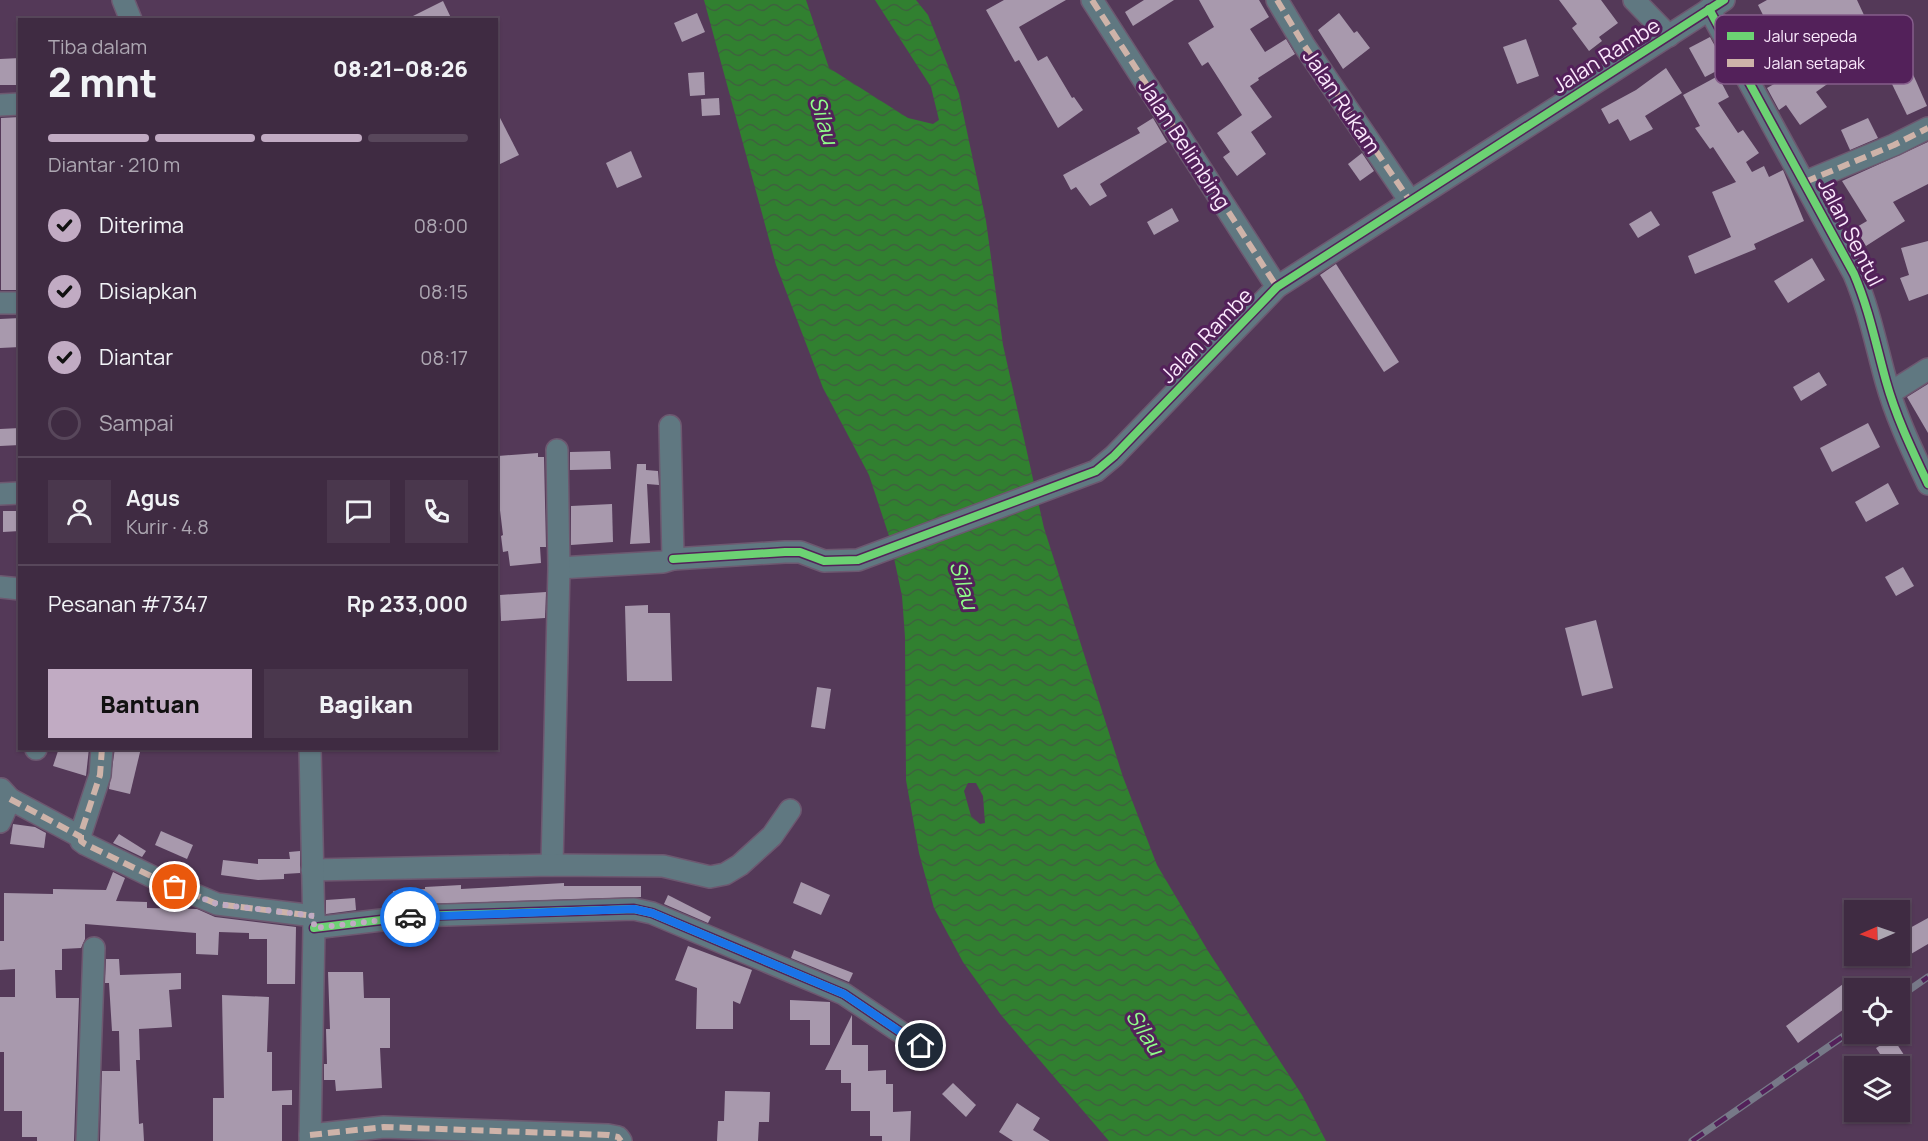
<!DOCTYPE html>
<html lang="id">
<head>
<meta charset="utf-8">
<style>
  body { margin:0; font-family:Manrope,sans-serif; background:#4a374d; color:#f1f3f6; height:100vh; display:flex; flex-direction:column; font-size:22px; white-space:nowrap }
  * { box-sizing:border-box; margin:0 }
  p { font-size:20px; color:#ada7b2 }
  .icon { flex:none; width:33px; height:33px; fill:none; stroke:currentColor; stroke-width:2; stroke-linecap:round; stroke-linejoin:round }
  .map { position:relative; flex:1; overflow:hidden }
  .side { position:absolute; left:18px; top:18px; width:480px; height:732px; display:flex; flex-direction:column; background:#3f2b42; border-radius:0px; box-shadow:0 2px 4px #0004,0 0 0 2px #58475b }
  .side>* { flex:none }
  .needle { width:39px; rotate:268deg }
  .fabs { position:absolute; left:1844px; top:900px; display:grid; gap:12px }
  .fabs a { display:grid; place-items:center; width:66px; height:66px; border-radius:0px; background:#3f2b42; box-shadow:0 2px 4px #0004,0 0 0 2px #58475b; font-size:30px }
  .pin { position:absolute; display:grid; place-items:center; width:51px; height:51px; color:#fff; margin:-26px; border:3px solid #fff; border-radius:50%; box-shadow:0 2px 6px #0007 }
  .courier { position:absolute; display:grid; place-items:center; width:60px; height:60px; margin:-30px; border:4px solid #1a73e8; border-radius:50%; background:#fff; color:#222; box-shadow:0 2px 8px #0007 }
  .headline em { font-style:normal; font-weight:800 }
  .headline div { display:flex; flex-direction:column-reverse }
  .headline { display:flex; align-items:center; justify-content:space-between; height:102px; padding:0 30px }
  h1 { font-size:39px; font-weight:800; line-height:45px }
  .bar { display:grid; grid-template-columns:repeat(4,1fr); gap:9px 6px; align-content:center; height:72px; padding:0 30px }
  .bar i { height:8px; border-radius:4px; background:#58475b }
  .bar .current { background:#c1abc3 }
  .bar p { grid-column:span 4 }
  .line { display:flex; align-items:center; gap:15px; padding:0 30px; border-top:2px solid #58475b }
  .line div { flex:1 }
  .round { display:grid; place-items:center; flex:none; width:63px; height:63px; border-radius:0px; background:#4a374d }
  ol { padding:0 30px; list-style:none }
  li { display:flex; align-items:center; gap:18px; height:66px }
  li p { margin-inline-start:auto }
  li .icon { padding:6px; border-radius:50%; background:#c1abc3; color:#111; stroke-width:4 }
  li:last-child { color:#ada7b2 }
  li i { width:33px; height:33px; border:3px solid #58475b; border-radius:50% }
  .cta { display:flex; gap:12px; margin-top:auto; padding:12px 30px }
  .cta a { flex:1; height:69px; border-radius:0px; background:#c1abc3; color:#111; font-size:24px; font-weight:800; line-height:69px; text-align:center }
  .cta a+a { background:#4a374d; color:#f1f3f6 }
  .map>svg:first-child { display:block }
</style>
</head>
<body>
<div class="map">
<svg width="1928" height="1141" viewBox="0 0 1928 1141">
  <defs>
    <pattern id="water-waves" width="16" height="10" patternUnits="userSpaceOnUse" patternTransform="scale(1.5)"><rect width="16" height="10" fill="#318030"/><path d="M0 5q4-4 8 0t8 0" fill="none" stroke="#3e633e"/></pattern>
  </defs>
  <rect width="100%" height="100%" fill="#543958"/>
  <path fill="url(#water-waves)" fill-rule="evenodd" d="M704 0H806L829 68 908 118 933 124 939 120 931 87 875 0H916L928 15 959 94 986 221 1003 345 1044 528 1123 777 1157 865 1208 951 1302 1095 1326 1141H1109L1001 1015 963 962 934 908 919 853 906 780 905 637 902 596 890 539 869 475 823 388 776 265ZM968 783H976L983 796 985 823 980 824 971 816 964 791Z"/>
  <g fill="#a899ad">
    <path d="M1004 0H1066L1019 27 1038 61 1047 56 1072 98 1074 97 1083 110 1058 128 1019 60 1015 62 986 10Z"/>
    <path d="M1144 0H1174L1133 26 1125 12Z"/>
    <path d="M1199 0H1259L1269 17 1250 29 1265 52 1286 39 1295 54 1258 78 1259 80 1250 86 1272 117 1251 132 1266 154 1237 176 1223 157 1230 152 1217 133 1242 115 1208 62 1202 66 1188 43 1214 27Z"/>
    <path d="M1559 0H1601L1618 23 1599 37 1602 41 1589 51 1572 28 1577 24Z"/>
    <path d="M1767 0H1857L1870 28 1849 38 1863 59 1816 92 1827 107 1800 125 1786 105 1779 110 1767 88 1774 84 1744 36 1766 21 1758 5Z"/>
    <path d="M443 1 452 20H405Z"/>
    <path d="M697 13 705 32 682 42 674 23Z"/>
    <path d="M1339 13 1354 33 1357 31 1370 48 1343 69 1318 30Z"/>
    <path d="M1710 37 1726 66 1705 77 1689 48Z"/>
    <path d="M1526 39 1539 76 1517 84 1503 47Z"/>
    <path d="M20 58V85H0V59Z"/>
    <path d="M1666 68 1682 93 1645 116 1653 129 1630 141 1618 119 1609 124 1601 109 1636 90Z"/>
    <path d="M704 72 705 95 690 96 688 73Z"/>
    <path d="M1912 72 1927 106 1907 115 1891 82Z"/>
    <path d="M1718 76 1729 97 1718 103 1738 133 1743 130 1759 153 1746 162 1752 172 1764 166 1769 177 1783 170 1804 221 1754 244 1756 249 1695 274 1688 256 1731 237 1712 192 1736 182 1713 147 1710 149 1695 128 1700 126 1683 95Z"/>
    <path d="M719 98 720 115 702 116 701 99Z"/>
    <path d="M496 110 519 155 496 166Z"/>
    <path d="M20 117V290H1V118Z"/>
    <path d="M1153 118 1167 142 1100 184 1107 196 1090 206 1076 187 1071 190 1063 175 1140 133 1137 128Z"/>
    <path d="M1868 118 1878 138 1850 150 1841 130Z"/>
    <path d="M1928 142V184L1893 202 1905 221 1866 246 1855 228 1867 221 1842 181Z"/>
    <path d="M631 151 642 177 617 188 606 163Z"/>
    <path d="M1362 153 1374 171 1360 181 1348 164Z"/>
    <path d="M1172 208 1179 221 1154 235 1147 222Z"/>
    <path d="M1651 211 1660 225 1638 238 1629 224Z"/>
    <path d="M1928 241V294L1909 301 1900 278 1909 275 1901 248Z"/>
    <path d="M1812 258 1825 280 1788 303 1774 281Z"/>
    <path d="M1336 264 1399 362 1384 372 1320 275Z"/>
    <path d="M20 318V347L0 348V319Z"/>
    <path d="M1819 372 1827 385 1801 401 1793 387Z"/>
    <path d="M1928 384V433L1907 397Z"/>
    <path d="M1868 423 1880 447 1832 472 1820 448Z"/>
    <path d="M20 428V445L0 446V429Z"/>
    <path d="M610 451 611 469 570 470V452Z"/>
    <path d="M538 453V457H544L546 547H540L541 563 510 566 508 551 503 552 501 536 503 535 499 502 498 456Z"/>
    <path d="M637 464H646V470L658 471 659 485 647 484 650 543 630 544Z"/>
    <path d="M1888 483 1899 504 1866 522 1855 502Z"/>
    <path d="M612 504 613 542 571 545V506Z"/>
    <path d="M3 511H20V531L3 532Z"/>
    <path d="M1903 567 1914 586 1896 596 1885 577Z"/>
    <path d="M546 592 545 618 501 621 500 595Z"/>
    <path d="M648 605V613H670L672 681H627L625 606Z"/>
    <path d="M1596 620 1613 688 1582 696 1565 628Z"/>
    <path d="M817 687 831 689 825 729 811 727Z"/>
    <path d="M59 748H89L86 776 53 766Z"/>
    <path d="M115 748H141L130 794 109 789Z"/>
    <path d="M13 824 35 827 46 833 44 848 10 844Z"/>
    <path d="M161 831 193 845 187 859 155 845Z"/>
    <path d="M119 834 146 851 142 857 113 843Z"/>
    <path d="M300 851V873L284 874V879L258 880 221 875 223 860 258 864V859H290L289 852Z"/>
    <path d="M113 872 125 878 116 901 147 902V908L197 909 215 917 296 927 295 984H267V939H249V933L219 932 218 955 196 954V933L85 924V939L81 948 62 949V970H55L56 998H79L74 1141H37V1137H22V1111H4V1052H0V997H15V969L0 970V941H4V893L53 894V889L106 890Z"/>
    <path d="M801 882 830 895 821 915 793 903Z"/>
    <path d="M564 883V886H641V897L394 905 393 891 425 889V887L461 885V889Z"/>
    <path d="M668 895 711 917 708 923 664 904Z"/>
    <path d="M355 898 356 910 326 914V900Z"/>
    <path d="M1928 918V944L1899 961V934Z"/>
    <path d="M688 946 752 970 740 1004 733 1001V1029H696L697 988 675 980Z"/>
    <path d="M794 950 853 973 849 982 791 958Z"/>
    <path d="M106 959H119L120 975 181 973V989L169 990 172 1027 139 1029 140 1060H136L139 1124 143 1123 144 1141H100L102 1071H120L119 1031H112L109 983H105Z"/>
    <path d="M328 972H363L364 998H390V1048H380L382 1088 336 1091 335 1080H324V1064H327L326 1029H330Z"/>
    <path d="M1854 976V1025L1844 1009 1798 1043 1786 1026Z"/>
    <path d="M222 995 269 997 267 1052H272V1091L292 1090V1105H282V1141H213V1098H224Z"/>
    <path d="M790 1000 830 1002V1045H810V1020H790Z"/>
    <path d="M852 1015V1045H868V1071L886 1070V1084H893V1112L911 1111 910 1141H882V1136H870V1111H851V1083H841V1070H825Z"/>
    <path d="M1893 1038 1906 1058 1893 1066H1888L1876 1048Z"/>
    <path d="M953 1083 976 1105 966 1117 942 1094Z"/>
    <path d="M725 1091 770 1092 769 1122H759L758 1141H717L718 1121H724Z"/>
    <path d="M1017 1103 1040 1118 1033 1130 1050 1141H1013L999 1132Z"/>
  </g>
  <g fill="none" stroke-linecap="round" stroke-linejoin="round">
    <g stroke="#6d5870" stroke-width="24">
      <g id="minor">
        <path d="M123 0 131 20"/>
        <path d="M1092 0 1277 287"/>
        <path d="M1277 0 1304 45 1410 201"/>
        <path d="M1634 0 1669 36"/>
        <path d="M1709 9 1854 274C1869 309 1876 345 1886 381 1896 417 1912 450 1928 484"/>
        <path d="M0 105 20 104"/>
        <path d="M1805 182 1894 145 1928 128"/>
        <path d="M0 303H20"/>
        <path d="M1890 393 1928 369"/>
        <path d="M0 494 20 493"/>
        <path d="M673 559 785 552H800L824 561 858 560 1096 471 1114 456 1277 287 1724 0"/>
        <path d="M559 568 663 562 673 559 670 426"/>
        <path d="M0 587 20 589"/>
        <path d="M102 748 100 775 81 833V841L85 844 155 878 217 904 314 916"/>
        <path d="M36 749V748"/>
        <path d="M10 799 81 837"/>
        <path d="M0 822 10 799 1 789"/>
        <path d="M552 865 559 568 557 450"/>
        <path d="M312 870 552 865 663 866 710 877 725 874 740 865 772 836 790 810"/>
        <path d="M314 928 415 916 634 909 652 913 844 994 921 1046"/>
        <path d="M310 1135 384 1127 608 1135 618 1137 621 1141"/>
        <path d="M87 1141 94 948"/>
        <path d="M310 1141 314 928 310 748"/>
      </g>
    </g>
    <use href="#minor" stroke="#607881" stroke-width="21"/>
    <g stroke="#777988" stroke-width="7">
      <g id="rail">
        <path d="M1899 997 1928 977"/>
        <path d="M1692 1141 1854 1029"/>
      </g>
    </g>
    <use href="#rail" stroke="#53215a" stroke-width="4.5" stroke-dasharray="14" stroke-linecap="butt"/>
    <g stroke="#ceb3a9" stroke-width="6" stroke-dasharray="12 6" stroke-linecap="butt">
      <path d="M1092 0 1277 287"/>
      <path d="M1277 0 1304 45 1410 201"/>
      <path d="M1805 182 1894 145 1928 128"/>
      <path d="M102 748 100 775 81 833V841L85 844 155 878 217 904 314 916"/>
      <path d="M10 799 81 837"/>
      <path d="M310 1135 384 1127 608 1135 618 1137 621 1141"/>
    </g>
    <g stroke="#53215a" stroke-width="11">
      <g id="cycleway">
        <path d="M1709 9 1854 274C1869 309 1876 345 1886 381 1896 417 1912 450 1928 484"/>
        <path d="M673 559 785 552H800L824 561 858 560 1096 471 1114 456 1277 287 1724 0"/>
        <path d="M314 928 415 916 634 909 652 913 844 994 921 1046"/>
      </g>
    </g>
    <use href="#cycleway" stroke="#6cd273" stroke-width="8"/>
  </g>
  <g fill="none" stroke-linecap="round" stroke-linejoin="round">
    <path stroke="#c1abc3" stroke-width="6" stroke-dasharray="0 10.8" d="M175 887 217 904 314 916V928L410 917"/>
    <path stroke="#1a73e8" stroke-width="8" d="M410 917 634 909 652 913 844 994 921 1046"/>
  </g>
  <g text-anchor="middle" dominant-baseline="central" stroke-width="6" stroke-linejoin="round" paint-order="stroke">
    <g font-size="21" fill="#fbe9fd" stroke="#53215a">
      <text transform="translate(1606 55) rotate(-32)">Jalan Rambe</text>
      <text transform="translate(1342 101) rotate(56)">Jalan Rukam</text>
      <text transform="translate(1185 144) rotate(57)">Jalan Belimbing</text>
      <text transform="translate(1851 232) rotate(63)">Jalan Sentul</text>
      <text transform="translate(1206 335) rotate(-46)">Jalan Rambe</text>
    </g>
    <g font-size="22" font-style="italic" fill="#90fd8a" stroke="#53215a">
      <text transform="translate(824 120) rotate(73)">Silau</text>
      <text transform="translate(964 585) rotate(73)">Silau</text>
      <text transform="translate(1145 1032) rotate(57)">Silau</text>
    </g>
  </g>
  <rect x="1715" y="15" width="198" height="69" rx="9" fill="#53215a" stroke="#855d8b" stroke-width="1.5"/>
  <rect x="1727" y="32" width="27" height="8" fill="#6cd273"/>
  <rect x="1727" y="59" width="27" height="8" fill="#ceb3a9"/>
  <g font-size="16" fill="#fbe9fd">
    <text x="1764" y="42">Jalur sepeda</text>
    <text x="1764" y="69">Jalan setapak</text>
  </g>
</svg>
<div class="fabs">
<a><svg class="needle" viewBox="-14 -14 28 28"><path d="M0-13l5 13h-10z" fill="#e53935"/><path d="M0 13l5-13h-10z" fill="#ada7b2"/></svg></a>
<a><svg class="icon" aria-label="locate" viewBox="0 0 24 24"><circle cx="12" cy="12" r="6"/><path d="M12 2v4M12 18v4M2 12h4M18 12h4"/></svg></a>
<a><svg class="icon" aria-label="layers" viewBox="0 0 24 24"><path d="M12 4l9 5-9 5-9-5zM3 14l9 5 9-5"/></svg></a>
</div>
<div class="pin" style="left:175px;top:887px;background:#ea580c"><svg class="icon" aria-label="bag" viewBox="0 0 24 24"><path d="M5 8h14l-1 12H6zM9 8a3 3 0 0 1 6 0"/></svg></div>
<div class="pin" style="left:921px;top:1046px;background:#1f2937"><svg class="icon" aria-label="home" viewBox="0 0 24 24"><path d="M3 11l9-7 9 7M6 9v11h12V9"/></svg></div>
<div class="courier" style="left:410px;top:917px"><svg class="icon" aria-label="car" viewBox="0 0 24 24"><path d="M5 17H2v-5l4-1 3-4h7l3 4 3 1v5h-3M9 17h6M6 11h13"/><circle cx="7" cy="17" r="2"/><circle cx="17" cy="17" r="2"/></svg></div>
<section class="side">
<div class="headline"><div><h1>2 mnt</h1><p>Tiba dalam</p></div><em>08:21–08:26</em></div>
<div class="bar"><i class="current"></i><i class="current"></i><i class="current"></i><i></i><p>Diantar · 210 m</p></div>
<ol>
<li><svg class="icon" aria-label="check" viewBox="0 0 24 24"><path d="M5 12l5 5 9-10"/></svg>Diterima<p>08:00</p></li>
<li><svg class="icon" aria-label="check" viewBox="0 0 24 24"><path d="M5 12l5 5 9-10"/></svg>Disiapkan<p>08:15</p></li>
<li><svg class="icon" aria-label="check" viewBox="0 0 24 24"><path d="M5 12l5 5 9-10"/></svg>Diantar<p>08:17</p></li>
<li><i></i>Sampai</li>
</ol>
<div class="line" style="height:108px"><a class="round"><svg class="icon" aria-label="person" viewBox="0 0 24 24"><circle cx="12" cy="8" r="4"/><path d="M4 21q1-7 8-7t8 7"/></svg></a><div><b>Agus</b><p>Kurir · 4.8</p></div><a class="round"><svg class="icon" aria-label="chat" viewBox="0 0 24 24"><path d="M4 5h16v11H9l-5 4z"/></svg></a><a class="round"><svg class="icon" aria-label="phone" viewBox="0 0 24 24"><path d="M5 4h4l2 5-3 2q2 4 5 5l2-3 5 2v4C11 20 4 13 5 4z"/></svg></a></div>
<div class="line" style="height:78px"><div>Pesanan #7347</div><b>Rp 233,000</b></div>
<div class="cta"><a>Bantuan</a><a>Bagikan</a></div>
</section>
</div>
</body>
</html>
